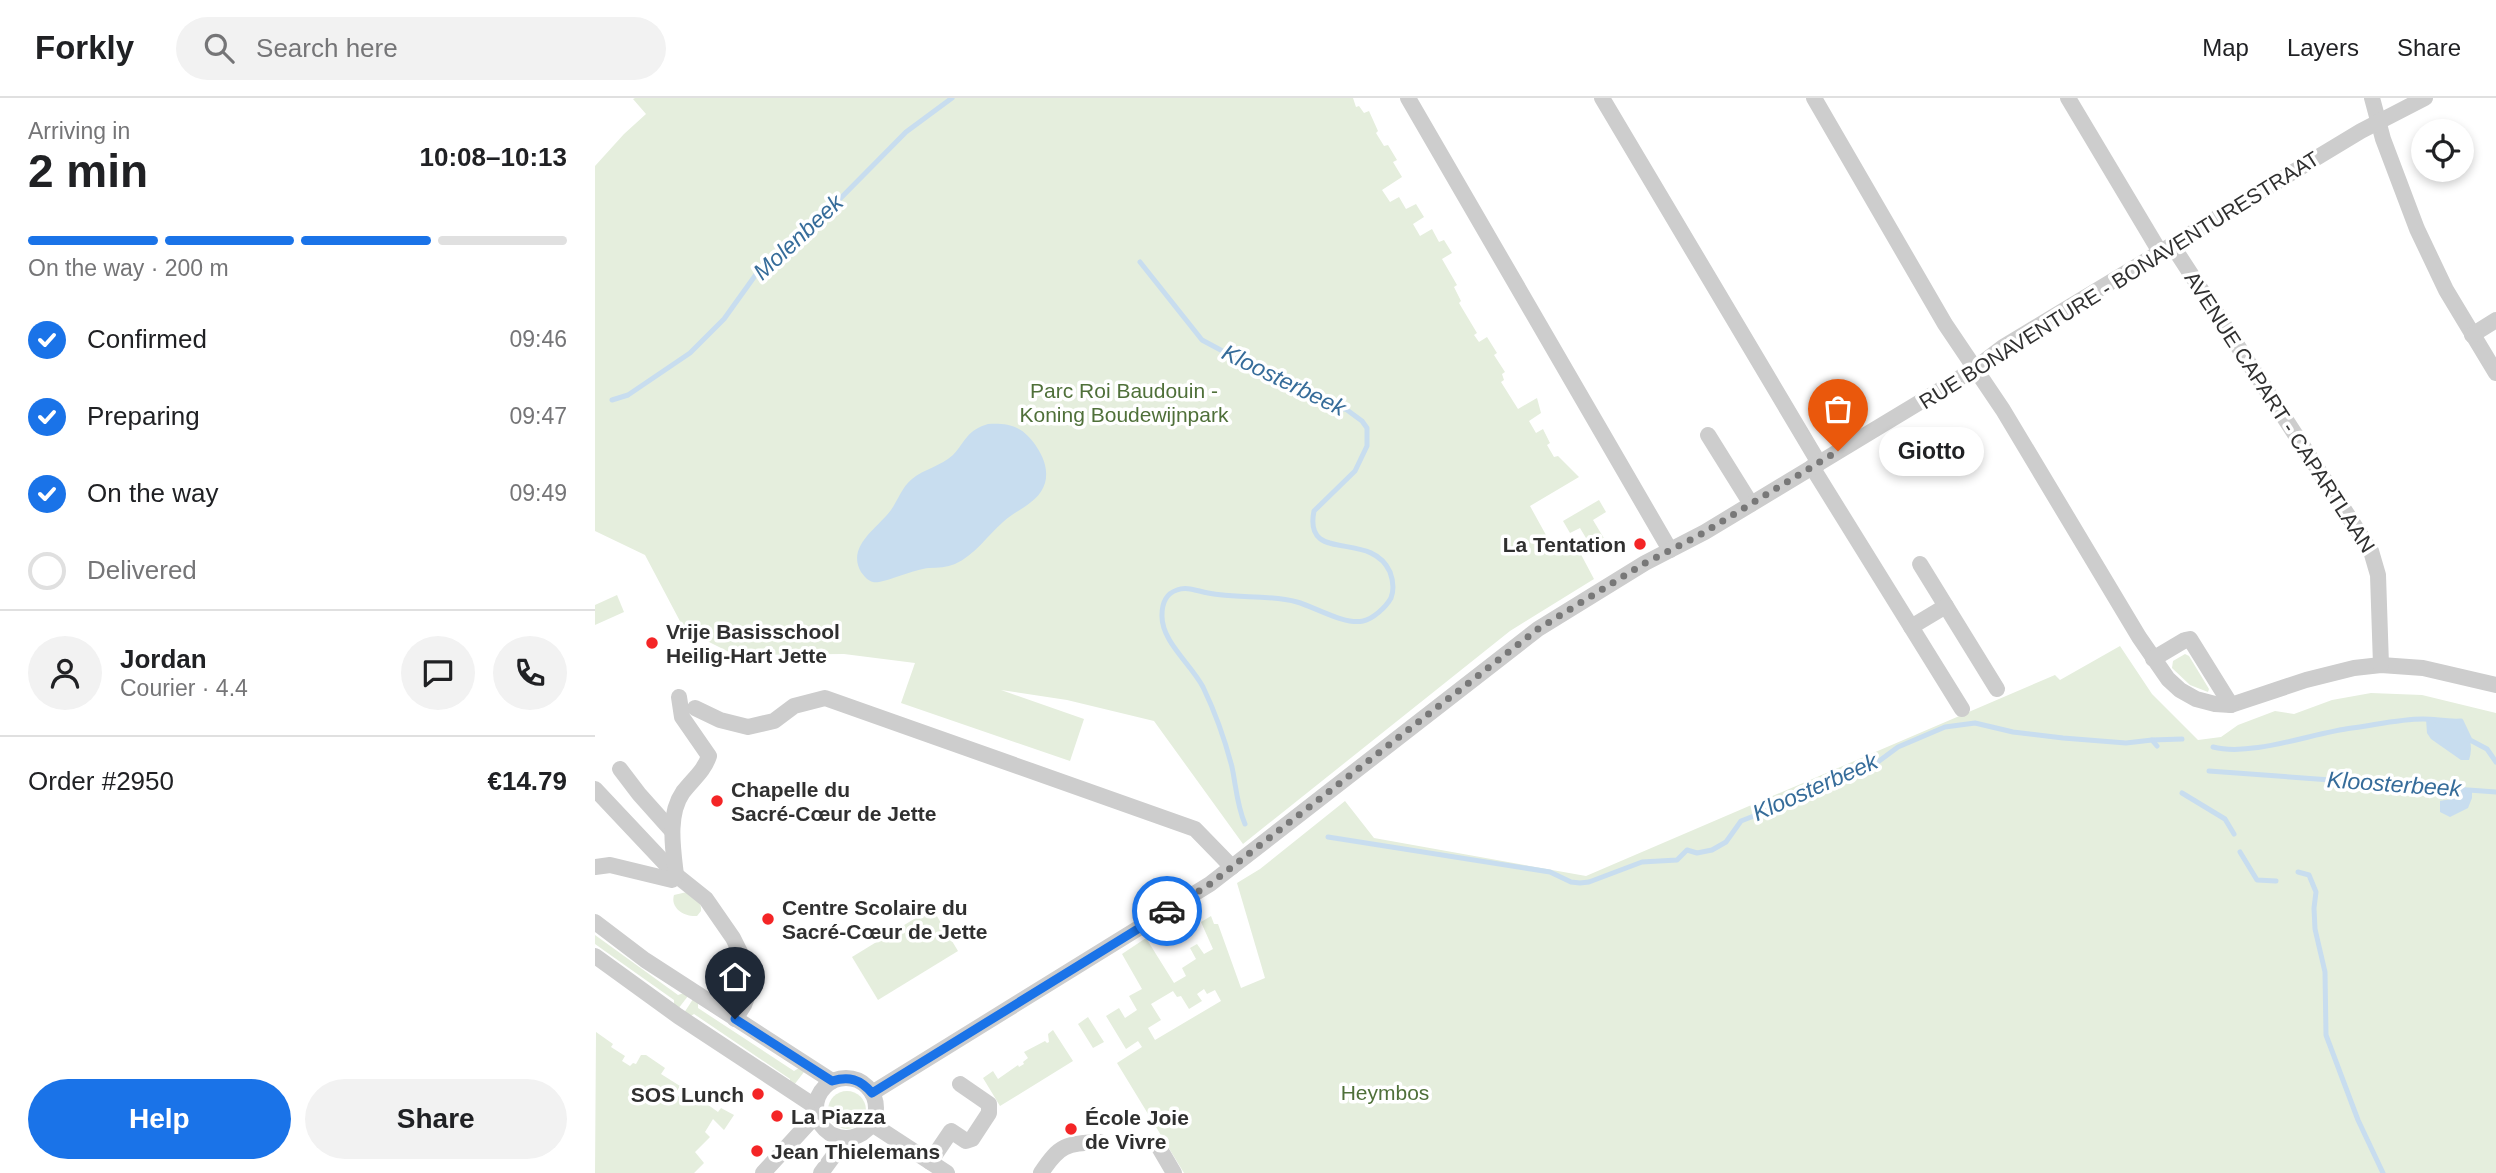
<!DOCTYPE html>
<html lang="en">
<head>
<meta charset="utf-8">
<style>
  body { margin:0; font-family:Helvetica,sans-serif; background:#f2f2f2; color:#202124; height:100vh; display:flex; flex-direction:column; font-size:26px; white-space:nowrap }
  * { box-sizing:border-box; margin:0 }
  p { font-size:23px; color:#757577 }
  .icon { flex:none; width:38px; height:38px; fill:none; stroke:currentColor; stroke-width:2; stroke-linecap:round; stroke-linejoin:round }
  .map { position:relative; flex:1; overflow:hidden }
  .drawer { display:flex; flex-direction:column; background:#fff; width:595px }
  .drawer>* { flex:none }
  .fabs { position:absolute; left:1816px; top:21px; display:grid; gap:14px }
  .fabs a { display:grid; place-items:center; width:63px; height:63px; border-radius:50%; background:#fff; box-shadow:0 4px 10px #0003; font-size:35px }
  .pin { position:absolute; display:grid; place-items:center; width:60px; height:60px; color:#fff; margin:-72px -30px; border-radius:50% 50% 50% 0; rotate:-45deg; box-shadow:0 0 7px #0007 }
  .pin .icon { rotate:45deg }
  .courier { position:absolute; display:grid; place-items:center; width:70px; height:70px; margin:-35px; border:5px solid #1a73e8; border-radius:50%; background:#fff; color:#222; box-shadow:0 2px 9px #0007 }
  .bubble { position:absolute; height:49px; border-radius:24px; background:#fff; box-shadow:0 4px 10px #0003; font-size:23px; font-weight:600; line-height:49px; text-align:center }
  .headline em { font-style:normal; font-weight:600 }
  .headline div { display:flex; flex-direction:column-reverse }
  .headline { display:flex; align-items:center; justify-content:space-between; height:119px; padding:0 28px }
  h1 { font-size:46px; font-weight:600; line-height:52px }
  .bar { display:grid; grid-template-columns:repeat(4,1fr); gap:10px 7px; align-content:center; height:84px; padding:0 28px }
  .bar i { height:9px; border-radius:5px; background:#e0e0e0 }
  .bar .active { background:#1a73e8 }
  .bar p { grid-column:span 4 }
  .line { display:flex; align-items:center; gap:18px; padding:0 28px; border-top:2px solid #e0e0e0 }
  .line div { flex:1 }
  .round { display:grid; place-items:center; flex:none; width:74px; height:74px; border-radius:37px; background:#f2f2f2 }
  ol { padding:0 28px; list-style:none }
  li { display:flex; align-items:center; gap:21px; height:77px }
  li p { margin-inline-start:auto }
  li .icon { padding:7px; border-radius:50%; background:#1a73e8; color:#fff; stroke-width:4 }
  li:last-child { color:#757577 }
  li i { width:38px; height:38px; border:4px solid #e0e0e0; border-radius:50% }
  .cta { display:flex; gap:14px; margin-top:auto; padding:14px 28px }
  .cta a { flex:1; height:80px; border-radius:42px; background:#1a73e8; color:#fff; font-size:28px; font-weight:600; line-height:80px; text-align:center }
  .cta a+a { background:#f2f2f2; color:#202124 }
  header { display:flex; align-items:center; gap:42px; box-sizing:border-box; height:98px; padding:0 35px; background:#fff; border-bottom:2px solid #e0e0e0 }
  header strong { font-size:33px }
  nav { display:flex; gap:38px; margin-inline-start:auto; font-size:24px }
  .search { width:490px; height:63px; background:#f2f2f2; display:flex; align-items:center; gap:18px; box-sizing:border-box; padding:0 24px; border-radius:38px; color:#757577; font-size:26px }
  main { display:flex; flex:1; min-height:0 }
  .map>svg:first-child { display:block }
</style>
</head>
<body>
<header>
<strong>Forkly</strong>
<div class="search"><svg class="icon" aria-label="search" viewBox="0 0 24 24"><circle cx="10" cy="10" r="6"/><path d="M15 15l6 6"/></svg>Search here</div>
<nav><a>Map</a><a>Layers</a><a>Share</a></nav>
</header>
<main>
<section class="drawer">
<div class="headline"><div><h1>2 min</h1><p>Arriving in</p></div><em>10:08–10:13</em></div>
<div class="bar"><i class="active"></i><i class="active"></i><i class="active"></i><i></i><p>On the way · 200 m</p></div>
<ol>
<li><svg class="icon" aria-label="check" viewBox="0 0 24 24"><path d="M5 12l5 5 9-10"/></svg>Confirmed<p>09:46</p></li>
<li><svg class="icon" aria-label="check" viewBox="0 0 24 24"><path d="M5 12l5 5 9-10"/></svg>Preparing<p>09:47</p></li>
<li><svg class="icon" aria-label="check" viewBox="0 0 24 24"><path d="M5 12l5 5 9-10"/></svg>On the way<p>09:49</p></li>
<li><i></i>Delivered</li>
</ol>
<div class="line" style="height:126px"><a class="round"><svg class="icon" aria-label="person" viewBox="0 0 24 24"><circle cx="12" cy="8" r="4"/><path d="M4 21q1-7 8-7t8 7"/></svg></a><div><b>Jordan</b><p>Courier · 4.4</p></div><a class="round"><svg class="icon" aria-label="chat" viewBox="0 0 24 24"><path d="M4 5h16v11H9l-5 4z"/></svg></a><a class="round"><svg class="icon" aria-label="phone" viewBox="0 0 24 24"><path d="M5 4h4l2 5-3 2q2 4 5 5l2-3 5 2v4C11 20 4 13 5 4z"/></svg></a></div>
<div class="line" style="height:91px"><div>Order #2950</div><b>€14.79</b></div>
<div class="cta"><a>Help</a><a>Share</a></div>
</section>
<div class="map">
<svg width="1901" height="1075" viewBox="0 0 1901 1075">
  <rect width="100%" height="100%" fill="#fff"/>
  <g fill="#e5eedd" fill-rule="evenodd">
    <path d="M40 0H758L761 9 764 8 769 15 774 13 783 33 781 35 789 48 793 47 802 62 798 64 807 79 787 92 795 104 804 99 811 111 821 106 829 119 818 126 825 138 837 131 844 144 849 142 857 155 847 161 862 187 859 189 866 203 864 205 882 235 879 237 884 244 892 239 902 255 899 257 910 274 907 276 909 282 906 284 923 311 942 300 946 315 934 323 941 335 948 331 955 345 952 347 959 359 963 358 984 379 935 408 962 457 981 447 999 481 915 533 648 746 559 623 472 602 406 592 489 621 475 663 306 605 320 565 249 556 140 557 100 537 87 527 50 457 0 433V68L29 36 51 16 38 1Z"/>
    <path d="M1004 402 1011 414 998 422 1010 442 997 450 985 430 975 435 968 423Z"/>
    <path d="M22 497 29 514 0 527V507Z"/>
    <path d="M1525 548 1557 596 1603 642 1626 639 1643 627 1680 613 1699 616 1737 602 1776 595 1827 597 1901 615V1075H589L522 965 547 949 543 943 531 951 511 918 524 910 530 920 542 912 534 898 547 891 527 856 551 840 579 885 591 878 587 870 601 861 595 850 602 846 609 856 618 851 606 824 616 818 619 826H623L646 890 670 880 642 785 665 771 750 703 779 740 991 778 1460 577 1465 582ZM609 891 612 896 620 892 626 903 560 942 553 930 566 922 556 906 578 893 582 899 586 898 594 911 607 903 602 896Z"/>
    <path d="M1590 556 1594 558 1614 591 1613 594 1595 587 1577 570 1578 563Z"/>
    <path d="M92 794C100 798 107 804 106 813L102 818C89 819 75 810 79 797Z"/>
    <path d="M337 810 363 853 283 902 257 859Z"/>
    <path d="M0 837 83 897 89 895 93 898 83 911 79 909V902L0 846Z"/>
    <path d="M98 901 103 905V910L199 973 204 970 209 974 199 987 195 985V981L99 916 94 919 89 915Z"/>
    <path d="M493 919 509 944 498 950 483 926Z"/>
    <path d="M458 932 478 963 405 1008 388 980 398 973 403 981 423 967 424 969 429 966 428 964 433 960 429 954 450 943 452 945 454 944 453 936Z"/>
    <path d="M1 934 18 946 16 949 30 958 27 963 35 968 38 965 41 966 46 957H51L70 970 66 976 85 988 80 996 92 1004 98 996 123 1014 126 1010 139 1017 129 1032 118 1021 110 1034 115 1039 100 1054 109 1065 99 1075H0Z"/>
    <circle cx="252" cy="1012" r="19"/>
  </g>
  <g fill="#c8ddef">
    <path d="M393 326C414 325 426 328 439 345 447 356 454 370 450 385 444 405 422 411 408 424 392 438 380 457 360 466 352 469 343 470 334 470 318 471 286 487 278 484 273 483 269 478 266 474 251 448 283 430 296 412 303 402 307 389 317 381 329 371 346 368 358 357 371 343 372 332 393 326Z"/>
    <path d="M1831 621 1850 624 1866 623C1874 635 1879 648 1874 662H1866L1836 641 1832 635Z"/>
    <path d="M1866 690 1877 691V700L1873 710 1855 719 1845 714V703C1856 701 1863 701 1866 690Z"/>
  </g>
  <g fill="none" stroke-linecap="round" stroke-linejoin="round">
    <g stroke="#c8ddef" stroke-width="5">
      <path d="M545 164 607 242 635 257 689 278 725 303 752 312 767 323 772 330V348L760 373 719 413C708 467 776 431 795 474 798 482 799 492 796 500 791 509 778 521 768 523 749 527 720 509 702 504 673 496 642 501 613 495 602 493 592 488 582 492 570 496 567 506 567 517 566 543 596 566 608 589 620 614 630 642 637 669 641 688 642 708 650 726"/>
      <path d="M17 302 33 297 95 255 129 221 162 175 229 117 311 34 357 0"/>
      <path d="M1557 642 1587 641"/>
      <path d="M1618 649C1657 659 1717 635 1757 630 1780 627 1805 621 1828 621 1841 621 1852 624 1866 623L1875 642 1892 651 1901 664"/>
      <path d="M1614 673 1901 694"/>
      <path d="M1587 695 1630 721 1639 736"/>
      <path d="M733 739 955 774 976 784 985 785 994 784 1047 764 1082 762 1092 752 1102 755 1117 752 1131 744 1146 723 1169 714 1191 698 1243 683 1257 674 1276 669 1303 649 1350 629 1380 625 1418 634 1468 640 1531 645 1557 642 1562 648"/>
      <path d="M1645 754 1662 782 1681 783"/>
      <path d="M1703 774 1714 777 1721 794 1719 810 1720 831 1730 874 1731 937 1763 1022 1788 1075"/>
    </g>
    <g stroke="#cdcdcd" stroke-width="16">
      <path d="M813 0 1075 452"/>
      <path d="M1007 0 1224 365"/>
      <path d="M1219 0 1350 226 1408 312 1544 539 1573 581 1585 592 1601 601 1620 606 1636 607 1711 582 1759 570 1786 567 1828 570 1901 587"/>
      <path d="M1473 0 1565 154"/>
      <path d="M1777 0 1788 41 1822 131 1851 192 1901 275"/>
      <path d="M1577 147 1776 453 1783 477 1786 567"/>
      <path d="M1877 237 1901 222"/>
      <path d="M1113 337 1156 406"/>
      <path d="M1217 369 1367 611"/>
      <path d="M1325 466 1402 591"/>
      <path d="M1316 529 1351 508"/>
      <path d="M1558 561 1590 542 1595 541 1636 607"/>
      <path d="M100 610 125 622 153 629 179 623 199 608 230 600 600 731 637 769"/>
      <path d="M25 671 44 696 77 733"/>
      <path d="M0 691 81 777 111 801 138 840 155 874 156 889 149 907 140 921"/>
      <path d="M0 769 15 767 77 782 81 777C78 751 72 717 88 694 98 681 109 673 114 658L87 619 84 599"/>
      <path d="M0 824 50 862 237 983"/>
      <path d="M0 858 83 918 221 1009"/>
      <circle cx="251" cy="1010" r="30"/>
      <path d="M277 995 615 786 943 531 1050 465 1110 434 1350 289 1379 271 1408 249 1766 33 1830 0"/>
      <path d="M277 1026 352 1075"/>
      <path d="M562 1046 579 1075"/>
      <path d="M335 1064 356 1033 371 1043 377 1041 394 1015V1006L365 986"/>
      <path d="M168 1075 221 1017"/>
      <path d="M226 1075 251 1041"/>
      <path d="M446 1075C465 1046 471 1046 505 1044"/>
    </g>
  </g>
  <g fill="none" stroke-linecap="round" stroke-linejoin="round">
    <path stroke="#787878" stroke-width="7" stroke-dasharray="0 12.6" d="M572 813 615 786 943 531 1050 465 1103 438 1243 353"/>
    <path stroke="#1a73e8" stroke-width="9" d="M140 921 237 983C254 978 265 981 277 995L572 813"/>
  </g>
  <g fill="#f42526" stroke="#fff" stroke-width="2.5">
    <circle cx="1045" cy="446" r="7"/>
    <circle cx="57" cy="545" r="7"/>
    <circle cx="122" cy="703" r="7"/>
    <circle cx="173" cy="821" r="7"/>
    <circle cx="163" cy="996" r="7"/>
    <circle cx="182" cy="1018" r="7"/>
    <circle cx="476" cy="1031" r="7"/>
    <circle cx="162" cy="1053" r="7"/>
  </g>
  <g text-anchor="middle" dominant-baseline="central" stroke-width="7" stroke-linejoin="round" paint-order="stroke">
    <g font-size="21" fill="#303030" stroke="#fff">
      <text transform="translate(1524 182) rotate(-32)">RUE BONAVENTURE - BONAVENTURESTRAAT</text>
      <text transform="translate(1685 314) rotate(57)">AVENUE CAPART - CAPARTLAAN</text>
    </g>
    <g font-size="21" fill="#4f7039" stroke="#fff">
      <text x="529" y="292">Parc Roi Baudouin -<tspan x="529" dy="24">Koning Boudewijnpark</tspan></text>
      <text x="790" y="994">Heymbos</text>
    </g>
    <g font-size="21" font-weight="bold" fill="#303030" stroke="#fff" text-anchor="start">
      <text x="1031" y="446" text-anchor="end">La Tentation</text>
      <text x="71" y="533">Vrije Basisschool<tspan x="71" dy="24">Heilig-Hart Jette</tspan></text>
      <text x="136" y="691">Chapelle du<tspan x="136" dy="24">Sacré-Cœur de Jette</tspan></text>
      <text x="187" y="809">Centre Scolaire du<tspan x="187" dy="24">Sacré-Cœur de Jette</tspan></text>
      <text x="149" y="996" text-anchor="end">SOS Lunch</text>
      <text x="196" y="1018">La Piazza</text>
      <text x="490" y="1019">École Joie<tspan x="490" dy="24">de Vivre</tspan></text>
      <text x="176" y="1053">Jean Thielemans</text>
    </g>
    <g font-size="23" font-style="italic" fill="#366c9a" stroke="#fff">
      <text transform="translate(203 139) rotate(-43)">Molenbeek</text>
      <text transform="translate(689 282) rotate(26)">Kloosterbeek</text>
      <text transform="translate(1799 686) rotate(4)">Kloosterbeek</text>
      <text transform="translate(1220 689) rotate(-24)">Kloosterbeek</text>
    </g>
  </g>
</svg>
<div class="fabs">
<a><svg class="icon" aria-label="locate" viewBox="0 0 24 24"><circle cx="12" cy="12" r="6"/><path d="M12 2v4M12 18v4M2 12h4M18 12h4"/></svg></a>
</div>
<div class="pin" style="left:1243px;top:353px;background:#ea580c"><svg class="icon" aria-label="bag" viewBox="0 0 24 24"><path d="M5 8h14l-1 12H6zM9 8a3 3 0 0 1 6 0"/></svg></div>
<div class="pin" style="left:140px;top:921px;background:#1f2937"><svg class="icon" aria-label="home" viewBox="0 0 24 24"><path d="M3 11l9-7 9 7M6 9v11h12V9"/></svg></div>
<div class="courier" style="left:572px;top:813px"><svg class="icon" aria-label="car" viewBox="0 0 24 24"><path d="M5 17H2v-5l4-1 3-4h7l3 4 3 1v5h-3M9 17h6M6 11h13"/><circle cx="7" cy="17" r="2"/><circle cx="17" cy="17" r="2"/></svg></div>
<div class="bubble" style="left:1284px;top:329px;width:105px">Giotto</div>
</div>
</main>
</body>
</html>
